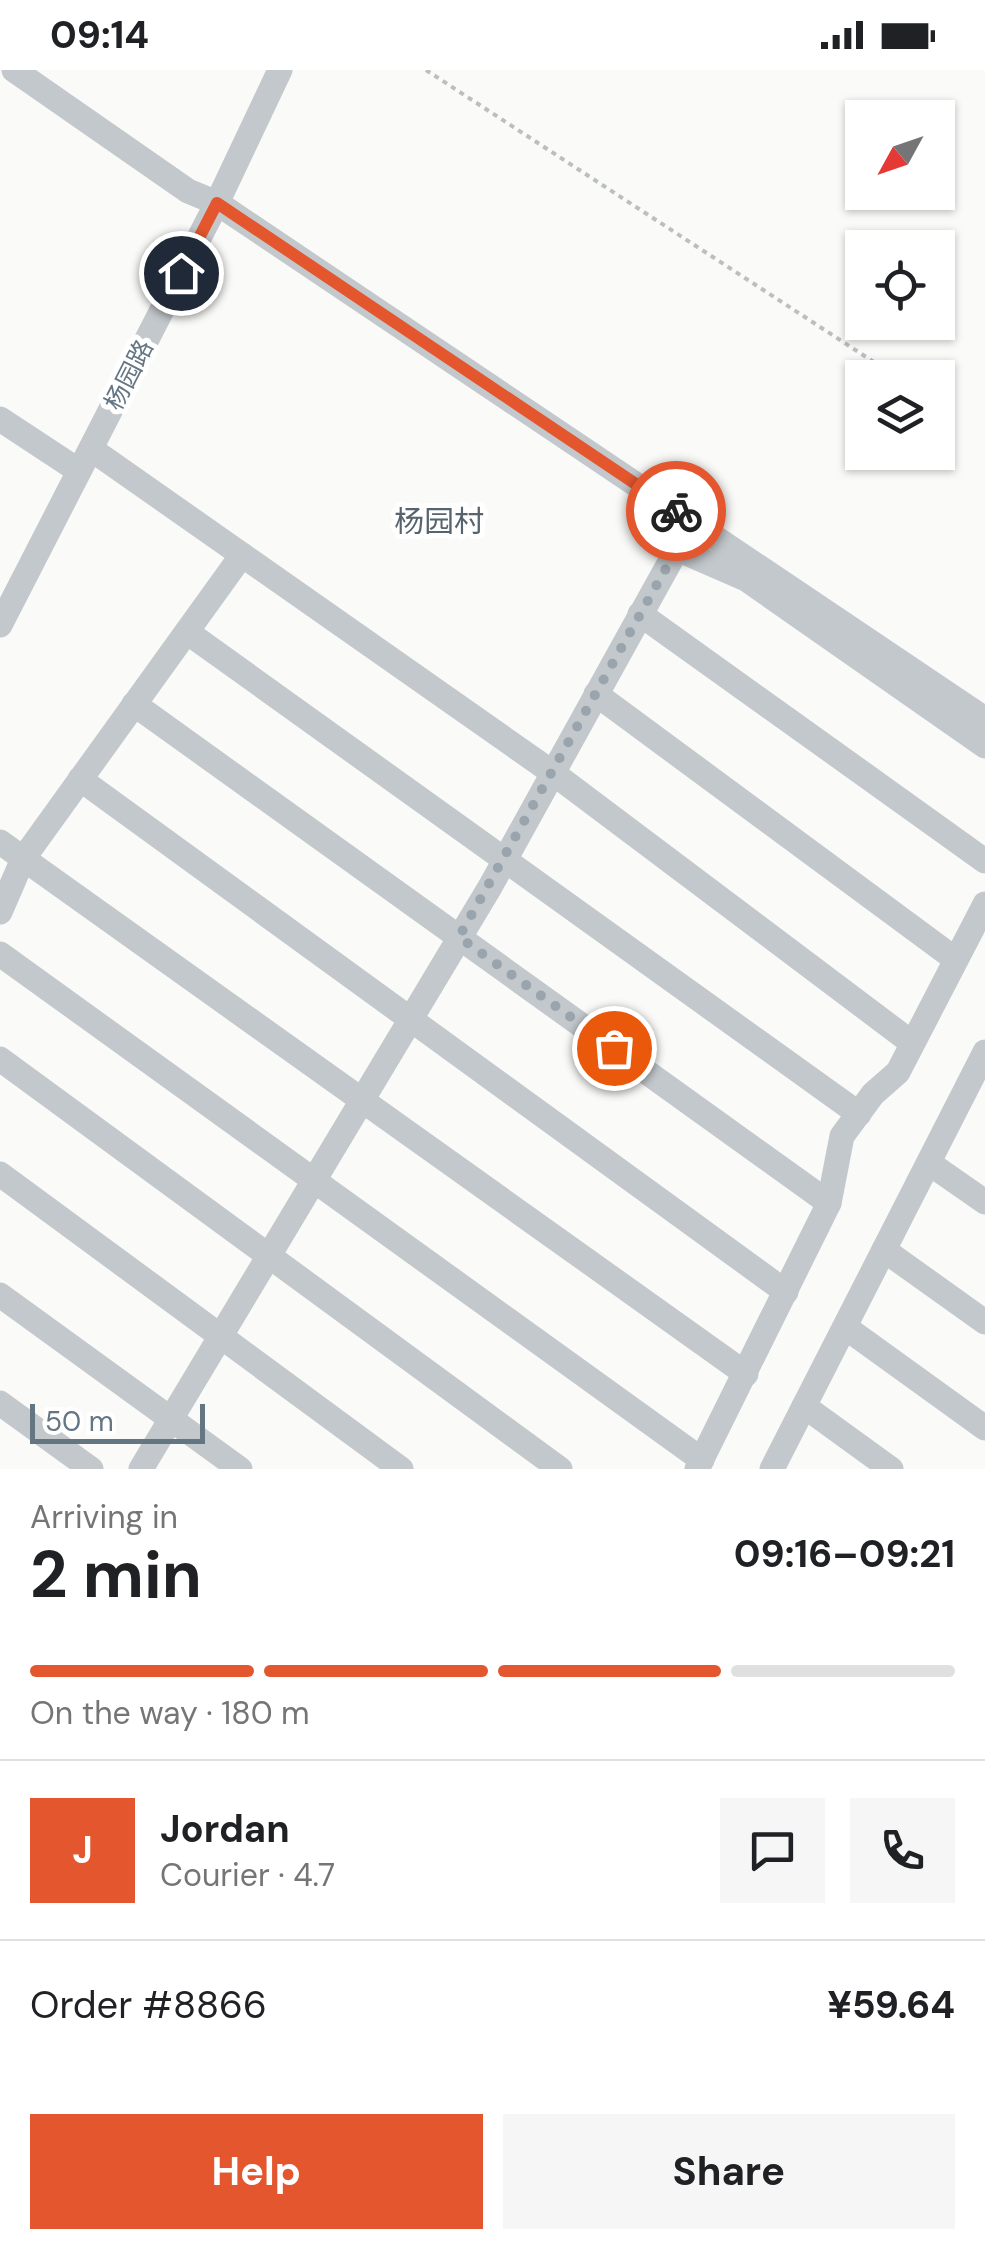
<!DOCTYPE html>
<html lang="en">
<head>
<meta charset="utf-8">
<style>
  body { margin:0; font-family:"DM Sans","Noto Sans SC",sans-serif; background:#f6f6f6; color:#202124; height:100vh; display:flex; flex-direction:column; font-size:38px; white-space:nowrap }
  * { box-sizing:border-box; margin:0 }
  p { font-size:32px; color:#757577 }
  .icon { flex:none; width:55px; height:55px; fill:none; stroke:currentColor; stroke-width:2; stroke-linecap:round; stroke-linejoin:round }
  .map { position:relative; height:1399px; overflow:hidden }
  .details { display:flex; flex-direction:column; background:#fff; flex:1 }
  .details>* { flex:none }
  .needle { width:65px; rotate:230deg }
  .fabs { position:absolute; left:845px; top:30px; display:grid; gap:20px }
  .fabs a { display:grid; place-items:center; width:110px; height:110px; border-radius:0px; background:#fff; box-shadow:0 2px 8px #0004; font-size:50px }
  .scale { position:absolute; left:30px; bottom:25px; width:175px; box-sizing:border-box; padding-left:10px; border:5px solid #657683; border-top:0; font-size:28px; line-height:35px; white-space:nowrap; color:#657683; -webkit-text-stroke:8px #fff; paint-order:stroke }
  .pin { position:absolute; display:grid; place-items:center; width:85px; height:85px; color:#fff; margin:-42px; border:5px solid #fff; border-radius:50%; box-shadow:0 2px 10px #0007 }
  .courier { position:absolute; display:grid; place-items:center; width:100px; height:100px; margin:-50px; border:8px solid #e4572e; border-radius:50%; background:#fff; color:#222; box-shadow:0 2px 12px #0007 }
  .summary em { font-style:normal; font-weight:700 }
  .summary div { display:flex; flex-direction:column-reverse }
  .summary { display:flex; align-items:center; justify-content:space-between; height:170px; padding:0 30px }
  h1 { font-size:65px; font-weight:700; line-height:75px }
  .bar { display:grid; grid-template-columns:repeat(4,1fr); gap:15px 10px; align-content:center; height:120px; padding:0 30px }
  .bar i { height:12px; border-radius:8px; background:#e0e0e0 }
  .bar .selected { background:#e4572e }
  .bar p { grid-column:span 4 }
  .line { display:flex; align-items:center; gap:25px; padding:0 30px; border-top:2px solid #e0e0e0 }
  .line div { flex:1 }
  .round { display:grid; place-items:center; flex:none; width:105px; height:105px; border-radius:0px; background:#f6f6f6 }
  .action { display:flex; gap:20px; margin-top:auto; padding:20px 30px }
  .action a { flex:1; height:115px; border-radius:0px; background:#e4572e; color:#fff; font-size:40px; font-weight:700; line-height:115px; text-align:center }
  .action a+a { background:#f6f6f6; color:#202124 }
  .status { display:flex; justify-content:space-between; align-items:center; height:70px; padding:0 50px; background:#fff; direction:ltr }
  .status svg { height:28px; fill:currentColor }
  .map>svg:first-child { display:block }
</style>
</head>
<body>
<div class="status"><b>09:14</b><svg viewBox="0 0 49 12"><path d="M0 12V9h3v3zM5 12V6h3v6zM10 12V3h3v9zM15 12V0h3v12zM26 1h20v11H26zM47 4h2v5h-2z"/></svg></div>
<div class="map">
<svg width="985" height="1399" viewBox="0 0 985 1399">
  <rect width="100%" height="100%" fill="#fafaf8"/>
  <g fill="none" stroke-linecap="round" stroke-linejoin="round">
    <path stroke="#bbbfc2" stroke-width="4" stroke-dasharray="5 5" stroke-linecap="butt" d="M426 0 883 298"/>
    <g stroke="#c3c8cc" stroke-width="25">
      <path d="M14 0 188 121 217 133 985 649"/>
      <path d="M0 349 79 401"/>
      <path d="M91 379 553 703 912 973"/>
      <path d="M677 479 746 509 985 676"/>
      <path d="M640 544 985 791"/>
      <path d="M0 555 217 133 280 0"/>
      <path d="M187 562 859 1044"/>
      <path d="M596 624 955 889"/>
      <path d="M134 634 829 1133"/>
      <path d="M80 709 786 1222"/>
      <path d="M0 772 746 1304"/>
      <path d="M0 842 23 789 242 485"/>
      <path d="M0 884 702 1390"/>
      <path d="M0 989 560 1399"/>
      <path d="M929 1093 985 1132"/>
      <path d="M0 1104 401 1399"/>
      <path d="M884 1180 985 1252"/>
      <path d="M0 1225 240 1399"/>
      <path d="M845 1257 985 1358"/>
      <path d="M0 1333 91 1399"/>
      <path d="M804 1336 891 1399"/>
      <path d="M141 1399 490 817 692 452"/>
      <path d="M697 1399 829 1133 842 1066 873 1024 898 1002 985 834"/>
      <path d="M772 1399 985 982"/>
    </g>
  </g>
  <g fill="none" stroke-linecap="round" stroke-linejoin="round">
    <path stroke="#99a4ac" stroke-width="10" stroke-dasharray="0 18" d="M614 978 459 867 692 452 676 441"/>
    <path stroke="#e4572e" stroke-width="12" d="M181 203 217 133 676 441"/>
  </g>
  <g text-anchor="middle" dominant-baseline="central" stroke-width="10" stroke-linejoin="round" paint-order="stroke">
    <g font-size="25" fill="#657683" stroke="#fff">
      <text transform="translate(129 305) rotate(-63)">杨园路</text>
    </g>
    <g font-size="30" fill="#57646e" stroke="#fff">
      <text x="439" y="451">杨园村</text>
    </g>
  </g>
</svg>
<div class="fabs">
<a><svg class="needle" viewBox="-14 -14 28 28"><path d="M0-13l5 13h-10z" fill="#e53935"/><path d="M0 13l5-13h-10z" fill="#757577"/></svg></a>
<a><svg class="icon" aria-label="locate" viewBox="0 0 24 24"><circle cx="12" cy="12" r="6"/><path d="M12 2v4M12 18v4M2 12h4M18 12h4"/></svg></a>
<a><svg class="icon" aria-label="layers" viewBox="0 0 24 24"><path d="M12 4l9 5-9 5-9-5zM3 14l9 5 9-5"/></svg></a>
</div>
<div class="scale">50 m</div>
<div class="pin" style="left:614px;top:978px;background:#ea580c"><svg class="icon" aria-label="bag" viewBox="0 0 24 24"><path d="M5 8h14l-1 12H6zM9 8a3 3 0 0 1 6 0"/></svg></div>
<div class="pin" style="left:181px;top:203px;background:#1f2937"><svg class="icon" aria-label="home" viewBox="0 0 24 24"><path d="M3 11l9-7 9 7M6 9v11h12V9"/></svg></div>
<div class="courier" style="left:676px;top:441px"><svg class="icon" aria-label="bike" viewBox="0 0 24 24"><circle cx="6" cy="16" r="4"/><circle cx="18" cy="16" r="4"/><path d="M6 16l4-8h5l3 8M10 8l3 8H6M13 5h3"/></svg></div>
</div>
<section class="details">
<div class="summary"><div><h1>2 min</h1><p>Arriving in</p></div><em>09:16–09:21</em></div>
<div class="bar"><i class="selected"></i><i class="selected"></i><i class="selected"></i><i></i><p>On the way · 180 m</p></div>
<div class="line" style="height:180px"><b class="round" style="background:#e4572e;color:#fff">J</b><div><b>Jordan</b><p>Courier · 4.7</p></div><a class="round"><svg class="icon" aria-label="chat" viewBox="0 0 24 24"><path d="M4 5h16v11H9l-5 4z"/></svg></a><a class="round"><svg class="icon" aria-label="phone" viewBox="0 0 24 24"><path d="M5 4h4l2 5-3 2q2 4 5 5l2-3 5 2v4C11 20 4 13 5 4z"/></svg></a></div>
<div class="line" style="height:130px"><div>Order #8866</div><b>¥59.64</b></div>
<div class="action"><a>Help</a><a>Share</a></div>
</section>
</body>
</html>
